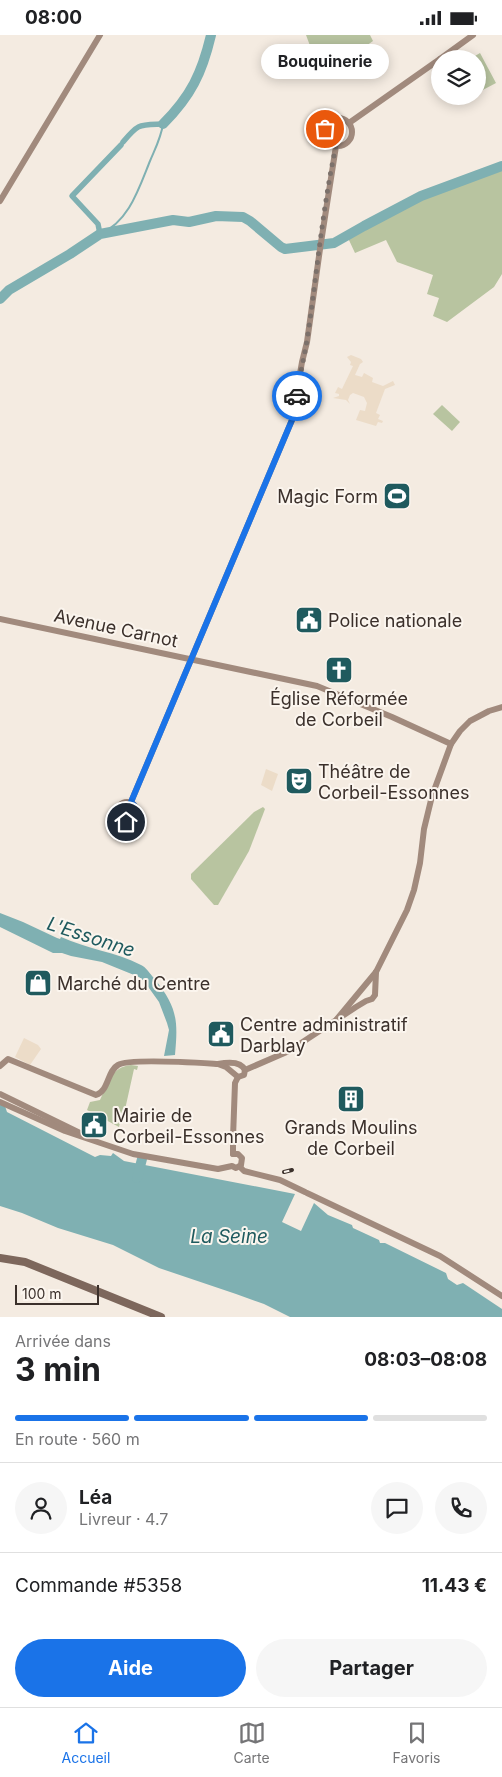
<!DOCTYPE html>
<html lang="fr">
<head>
<meta charset="utf-8">
<style>
  body { margin:0; font-family:Inter,sans-serif; background:#f6f6f6; color:#202124; height:100vh; display:flex; flex-direction:column; font-size:19px; white-space:nowrap }
  * { box-sizing:border-box; margin:0 }
  p { font-size:16px; color:#757577 }
  .icon { flex:none; width:28px; height:28px; fill:none; stroke:currentColor; stroke-width:2; stroke-linecap:round; stroke-linejoin:round }
  .map { position:relative; height:1282px; overflow:hidden }
  .details { display:flex; flex-direction:column; background:#fff; flex:1 }
  .details>* { flex:none }
  .controls { position:absolute; left:431px; top:15px; display:grid; gap:10px }
  .controls a { display:grid; place-items:center; width:55px; height:55px; border-radius:50%; background:#fff; box-shadow:0 2px 12px #0003; font-size:25px }
  .scale { position:absolute; left:15px; bottom:12px; width:84px; box-sizing:border-box; padding-left:5px; border:2px solid #3b302b; border-top:0; font-size:14px; line-height:18px; white-space:nowrap; color:#3b302b; -webkit-text-stroke:4px #fbf5ee; paint-order:stroke }
  .pin { position:absolute; display:grid; place-items:center; width:42px; height:42px; color:#fff; margin:-21px; border:2px solid #fff; border-radius:50%; box-shadow:0 1px 5px #0007 }
  .courier { position:absolute; display:grid; place-items:center; width:50px; height:50px; margin:-25px; border:4px solid #1a73e8; border-radius:50%; background:#fff; color:#222; box-shadow:0 1px 6px #0007 }
  .bubble { position:absolute; height:35px; border-radius:18px; background:#fff; box-shadow:0 2px 12px #0003; font-size:16px; font-weight:700; line-height:35px; text-align:center }
  .head em { font-style:normal; font-weight:700 }
  .head div { display:flex; flex-direction:column-reverse }
  .head { display:flex; align-items:center; justify-content:space-between; height:85px; padding:0 15px }
  h1 { font-size:32px; font-weight:700; line-height:38px }
  .bar { display:grid; grid-template-columns:repeat(4,1fr); gap:8px 5px; align-content:center; height:60px; padding:0 15px }
  .bar i { height:6px; border-radius:4px; background:#e0e0e0 }
  .bar .current { background:#1a73e8 }
  .bar p { grid-column:span 4 }
  .line { display:flex; align-items:center; gap:12px; padding:0 15px; border-top:1px solid #e0e0e0 }
  .line div { flex:1 }
  .round { display:grid; place-items:center; flex:none; width:52px; height:52px; border-radius:26px; background:#f6f6f6 }
  .cta { display:flex; gap:10px; margin-top:auto; padding:10px 15px }
  .cta a { flex:1; height:58px; border-radius:30px; background:#1a73e8; color:#fff; font-size:20px; font-weight:700; line-height:58px; text-align:center }
  .cta a+a { background:#f6f6f6; color:#202124 }
  .status { display:flex; justify-content:space-between; align-items:center; height:35px; padding:0 25px; background:#fff; direction:ltr }
  .status svg { height:14px; fill:currentColor }
  .menu { display:flex; justify-content:space-around; align-items:center; height:70px; border-top:1px solid #e0e0e0; background:#fff; font-size:14px; color:#757577 }
  .menu a { display:grid; justify-items:center; gap:2px }
  .menu .current { color:#1a73e8 }
  .map>svg:first-child { display:block }
</style>
</head>
<body>
<div class="status"><b>08:00</b><svg viewBox="0 0 49 12"><path d="M0 12V9h3v3zM5 12V6h3v6zM10 12V3h3v9zM15 12V0h3v12zM26 1h20v11H26zM47 4h2v5h-2z"/></svg></div>
<div class="map">
<svg width="502" height="1282" viewBox="0 0 502 1282">
  <rect width="100%" height="100%" fill="#f4ebe1"/>
  <g fill="#b8c4a0">
    <path d="M306 0H370L373 6 349 23 319 35Z"/>
    <path d="M480 18 496 48 479 57 478 24H470Z"/>
    <path d="M502 134V239L494 252 447 287 433 281 439 263 427 259 433 240 397 227 386 205 355 218 348 203 434 159Z"/>
    <path d="M442 370 460 387 452 396 433 379Z"/>
    <path d="M263 772 265 774 249 816 218 870H214L191 844V839L254 777Z"/>
    <path d="M131 1030 138 1031 137 1035 134 1034 124 1079H122L119 1092 87 1075 90 1067 100 1065C108 1049 111 1032 131 1030Z"/>
  </g>
  <g fill="#ecdcc8">
    <path d="M351 320 361 324 363 327 360 329 355 340 362 342 364 338 373 343 372 347 383 351 393 346 395 350 385 354 376 378 380 380 378 384 383 386 382 388 378 387 376 391 356 385 360 375 365 376 367 368 364 362 353 358 350 360 348 365 350 369 346 365 333 363 339 361V359L335 358 338 352 342 354 353 331 350 330 351 327 347 322Z"/>
    <path d="M266 734 278 739 272 756 261 750Z"/>
    <path d="M24 1003 38 1010 41 1014 30 1030 15 1022Z"/>
  </g>
  <g fill="#7fb0b2">
    <path d="M0 878 23 887 57 903 60 904 61 902C87 914 116 917 141 930 146 932 150 939 154 943 178 973 178 986 175 1020L164 1021 169 995 167 988 159 967 144 946 139 942 102 927 71 921 62 918H53L0 892Z"/>
    <path d="M0 1069 5 1071 7 1077 95 1122 100 1120 111 1121 113 1118 124 1126 295 1159 282 1187 301 1196 314 1168 328 1180 352 1190 353 1193 379 1205 380 1208H385L446 1238 448 1244 457 1250 463 1248 502 1274V1282H290L264 1269 236 1259 159 1233 113 1210 58 1193 22 1178 0 1171Z"/>
  </g>
  <g fill="none" stroke-linecap="round" stroke-linejoin="round">
    <path stroke="#7fb0b2" stroke-width="2" d="M100 199C129 187 139 153 150 126 155 114 161 103 163 89"/>
    <g stroke="#7fb0b2" stroke-width="5.5">
      <path d="M123 107C139 88 139 90 163 89"/>
      <path d="M100 199 98 189 72 161 121 110"/>
    </g>
    <g stroke="#7fb0b2" stroke-width="10">
      <path d="M163 89C191 61 202 38 211 0"/>
      <path d="M0 264 9 255 70 219 100 199 173 185 189 187 216 181 243 182 250 186 281 212 285 214 334 208 364 191 421 161 502 131"/>
      <path d="M137 1143 142 1124"/>
    </g>
    <g stroke="#a18a7d" stroke-width="6">
      <path d="M440 24 473 0"/>
      <circle cx="338" cy="97" r="14"/>
      <path d="M349 88 440 24"/>
      <path d="M0 166 100 0"/>
      <path d="M0 584 317 651 392 682 451 709"/>
      <circle cx="127" cy="777" r="10"/>
      <path d="M131 767 292 385 302 327 307 307 320 214 336 111"/>
      <path d="M337 984 376 937 407 875 414 855 420 828 424 794 432 761 451 709 460 696 470 686 489 676 502 672"/>
      <path d="M218 1029 226 1032 238 1042"/>
      <path d="M0 1031 8 1024 96 1060C109 1056 107 1036 118 1030 129 1023 201 1028 218 1029 228 1027 241 1026 245 1035"/>
      <path d="M238 1042 244 1040 245 1035 289 1016 356 972 366 966 372 964 375 960 376 937"/>
      <path d="M0 1059 82 1099"/>
      <path d="M0 1067 65 1096 133 1119 218 1134 232 1131 236 1133 241 1130 242 1123 238 1119H233"/>
      <path d="M233 1103 235 1048 238 1042"/>
      <path d="M233 1107V1119"/>
      <path d="M240 1132 244 1136 280 1145 305 1157"/>
      <path d="M307 1158 440 1221 502 1261"/>
    </g>
    <path stroke="#7d675c" stroke-width="8" d="M0 1223 25 1227 161 1282"/>
    <g stroke="#3b302b" stroke-width="4">
      <path id="rail" d="M284 1137 292 1135"/>
    </g>
    <use href="#rail" stroke="#fbf5ee" stroke-width="2" stroke-dasharray="5.5" stroke-linecap="butt"/>
  </g>
  <g fill="none" stroke-linecap="round" stroke-linejoin="round">
    <path stroke="#7c716b" stroke-width="5" stroke-dasharray="0 9" d="M297 361C299 342 304 324 307 305 317 240 322 175 336 111 328 109 324 103 325 94"/>
    <path stroke="#1a73e8" stroke-width="6" d="M126 787C140 786 139 774 131 767L292 385 297 361"/>
  </g>
  <defs>
    <g id="stadium-square" transform="scale(1.4375)"><rect x="-9" y="-9" width="18" height="18" rx="4" fill="#1f5a5e" stroke="#fbf5ee"/><path d="M0-5a6.5 5 0 1 0 0 10a6.5 5 0 1 0 0-10ZM-3.5-1.8h7v3.6h-7Z" fill="#fff"/></g>
    <g id="civic-square" transform="scale(1.4375)"><rect x="-9" y="-9" width="18" height="18" rx="4" fill="#1f5a5e" stroke="#fbf5ee"/><path d="M-.6-6.5H3V-4.5H.6V-3L4-1V1h2V6H-6V1h2V-1L-.6-3ZM-1.2 2.5V6h2.4V2.5Z" fill="#fff"/></g>
    <g id="church-square" transform="scale(1.4375)"><rect x="-9" y="-9" width="18" height="18" rx="4" fill="#1f5a5e" stroke="#fbf5ee"/><path d="M-1.2-6h2.4v3.5h3.3v2.4h-3.3V6h-2.4V-.1h-3.3v-2.4h3.3Z" fill="#fff"/></g>
    <g id="theatre-square" transform="scale(1.4375)"><rect x="-9" y="-9" width="18" height="18" rx="4" fill="#1f5a5e" stroke="#fbf5ee"/><path d="M-5-5.5Q0-4 5-5.5V0Q5 5 0 6Q-5 5-5 0ZM-3.3-2.5H-1v1.5H-3.3ZM1-2.5H3.3v1.5H1ZM-2.8 1Q0 5.5 2.8 1Z" fill="#fff"/></g>
    <g id="shop-square" transform="scale(1.4375)"><rect x="-9" y="-9" width="18" height="18" rx="4" fill="#1f5a5e" stroke="#fbf5ee"/><path d="M-5-2.5h2.3a2.7 3.5 0 0 1 5.4 0H5L5.5 6h-11ZM-1.5-2.5h3a1.5 2.3 0 0 0-3 0Z" fill="#fff"/></g>
    <g id="building-square" transform="scale(1.4375)"><rect x="-9" y="-9" width="18" height="18" rx="4" fill="#1f5a5e" stroke="#fbf5ee"/><path d="M-4-6H4V6H1V3H-1V6H-4ZM-2.5-4.3h1.7v1.8h-1.7ZM.8-4.3h1.7v1.8H.8ZM-2.5-1h1.7V.8h-1.7ZM.8-1h1.7V.8H.8Z" fill="#fff"/></g>
  </defs>
  <g fill-rule="evenodd">
    <use href="#stadium-square" x="397" y="461"/>
    <use href="#civic-square" x="309" y="585"/>
    <use href="#church-square" x="339" y="635"/>
    <use href="#theatre-square" x="299" y="746"/>
    <use href="#shop-square" x="38" y="948"/>
    <use href="#civic-square" x="221" y="999"/>
    <use href="#building-square" x="351" y="1064"/>
    <use href="#civic-square" x="94" y="1090"/>
  </g>
  <g text-anchor="middle" dominant-baseline="central" stroke-width="4" stroke-linejoin="round" paint-order="stroke">
    <g font-size="18" fill="#3b302b" stroke="#fbf5ee" text-anchor="start">
      <text x="378" y="461" text-anchor="end">Magic Form</text>
      <text x="328" y="585">Police nationale</text>
      <text x="339" y="663" text-anchor="middle">Église Réformée<tspan x="339" dy="21">de Corbeil</tspan></text>
      <text x="318" y="736">Théâtre de<tspan x="318" dy="21">Corbeil-Essonnes</tspan></text>
      <text x="57" y="948">Marché du Centre</text>
      <text x="240" y="989">Centre administratif<tspan x="240" dy="21">Darblay</tspan></text>
      <text x="113" y="1080">Mairie de<tspan x="113" dy="21">Corbeil-Essonnes</tspan></text>
      <text x="351" y="1092" text-anchor="middle">Grands Moulins<tspan x="351" dy="21">de Corbeil</tspan></text>
    </g>
    <g font-size="18" fill="#3b302b" stroke="#fbf5ee">
      <text transform="translate(116 593) rotate(12)">Avenue Carnot</text>
    </g>
    <g font-size="19" font-style="italic" fill="#1f5a5e" stroke="#fbf5ee">
      <text transform="translate(91 902) rotate(18)">L'Essonne</text>
      <text x="229" y="1201">La Seine</text>
    </g>
  </g>
</svg>
<div class="controls">
<a><svg class="icon" aria-label="layers" viewBox="0 0 24 24"><path d="M12 4l9 5-9 5-9-5zM3 14l9 5 9-5"/></svg></a>
</div>
<div class="scale">100 m</div>
<div class="pin" style="left:325px;top:94px;background:#ea580c"><svg class="icon" aria-label="bag" viewBox="0 0 24 24"><path d="M5 8h14l-1 12H6zM9 8a3 3 0 0 1 6 0"/></svg></div>
<div class="pin" style="left:126px;top:787px;background:#1f2937"><svg class="icon" aria-label="home" viewBox="0 0 24 24"><path d="M3 11l9-7 9 7M6 9v11h12V9"/></svg></div>
<div class="courier" style="left:297px;top:361px"><svg class="icon" aria-label="car" viewBox="0 0 24 24"><path d="M5 17H2v-5l4-1 3-4h7l3 4 3 1v5h-3M9 17h6M6 11h13"/><circle cx="7" cy="17" r="2"/><circle cx="17" cy="17" r="2"/></svg></div>
<div class="bubble" style="left:261px;top:9px;width:128px">Bouquinerie</div>
</div>
<section class="details">
<div class="head"><div><h1>3 min</h1><p>Arrivée dans</p></div><em>08:03–08:08</em></div>
<div class="bar"><i class="current"></i><i class="current"></i><i class="current"></i><i></i><p>En route · 560 m</p></div>
<div class="line" style="height:90px"><a class="round"><svg class="icon" aria-label="person" viewBox="0 0 24 24"><circle cx="12" cy="8" r="4"/><path d="M4 21q1-7 8-7t8 7"/></svg></a><div><b>Léa</b><p>Livreur · 4.7</p></div><a class="round"><svg class="icon" aria-label="chat" viewBox="0 0 24 24"><path d="M4 5h16v11H9l-5 4z"/></svg></a><a class="round"><svg class="icon" aria-label="phone" viewBox="0 0 24 24"><path d="M5 4h4l2 5-3 2q2 4 5 5l2-3 5 2v4C11 20 4 13 5 4z"/></svg></a></div>
<div class="line" style="height:65px"><div>Commande #5358</div><b>11.43 €</b></div>
<div class="cta"><a>Aide</a><a>Partager</a></div>
</section>
<nav class="menu">
<a class="current"><svg class="icon" aria-label="home" viewBox="0 0 24 24"><path d="M3 11l9-7 9 7M6 9v11h12V9"/></svg>Accueil</a>
<a><svg class="icon" aria-label="map" viewBox="0 0 24 24"><path d="M3 6l6-2 6 2 6-2v14l-6 2-6-2-6 2zM9 4v14M15 6v14"/></svg>Carte</a>
<a><svg class="icon" aria-label="saved" viewBox="0 0 24 24"><path d="M7 4h10v16l-5-4-5 4z"/></svg>Favoris</a>
</nav>
</body>
</html>
